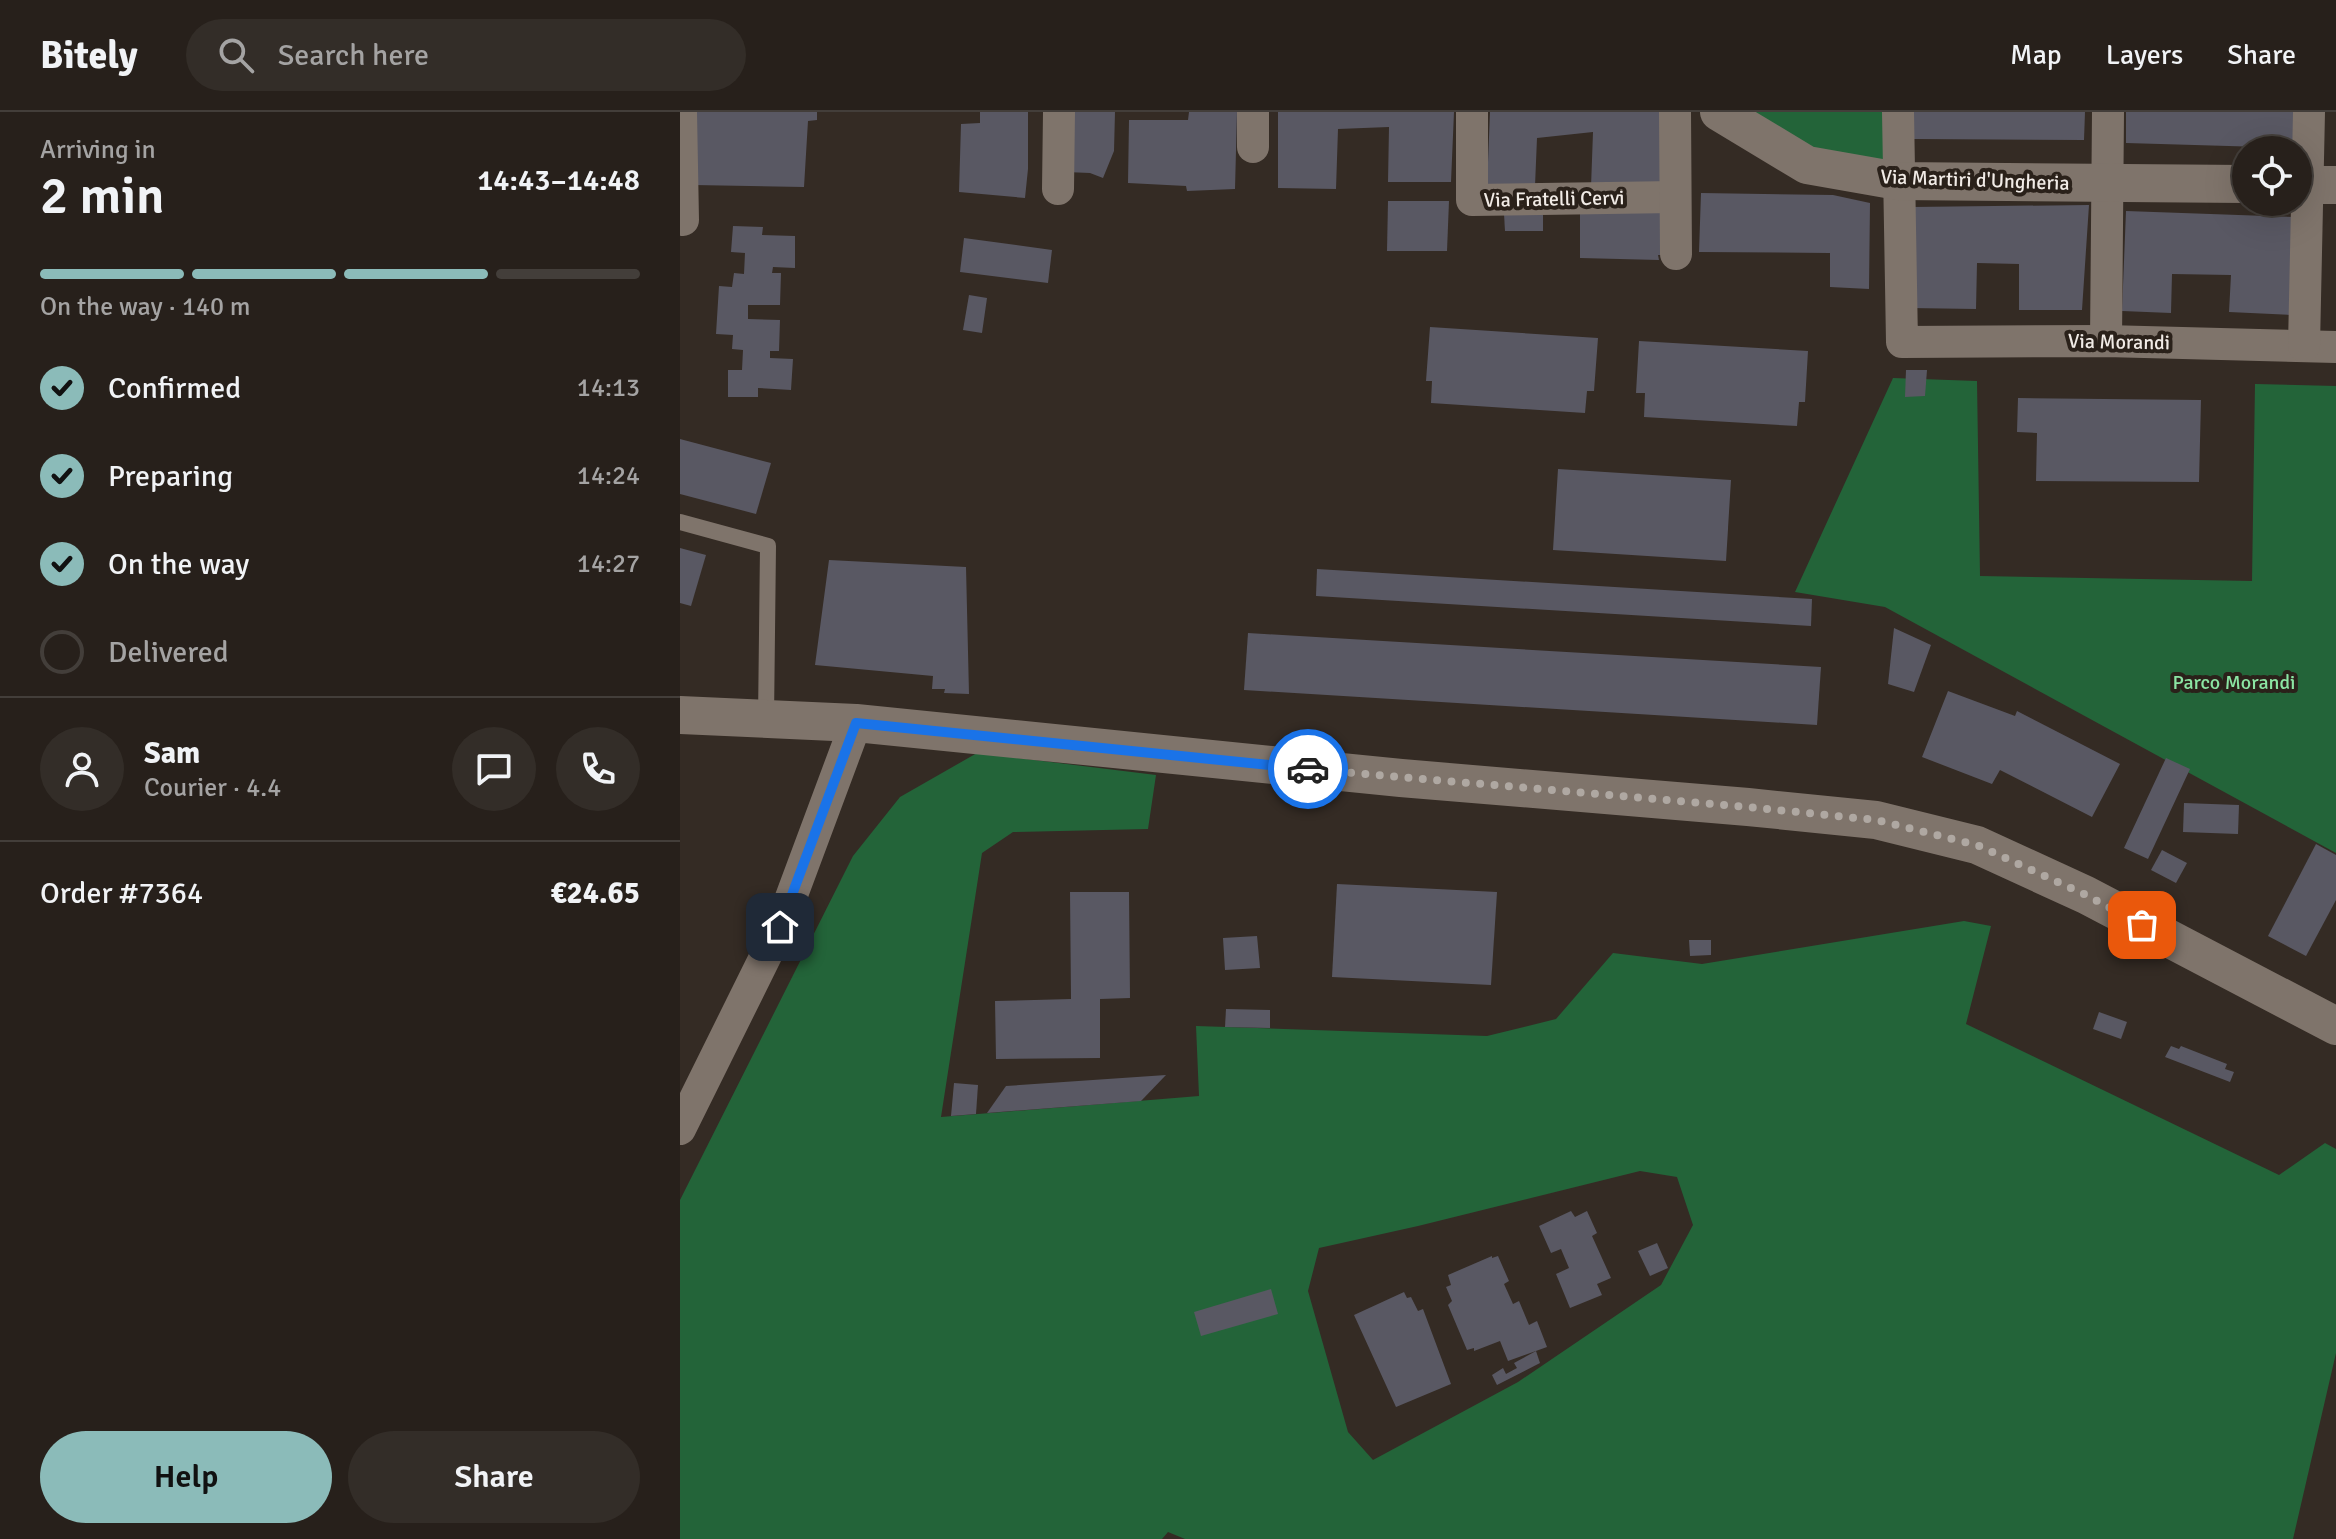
<!DOCTYPE html>
<html lang="en">
<head>
<meta charset="utf-8">
<style>
  body { margin:0; font-family:Signika,sans-serif; background:#332d28; color:#f1f3f6; height:100vh; display:flex; flex-direction:column; font-size:30px; white-space:nowrap }
  * { box-sizing:border-box; margin:0 }
  p { font-size:26px; color:#a4a3a3 }
  .icon { flex:none; width:44px; height:44px; fill:none; stroke:currentColor; stroke-width:2; stroke-linecap:round; stroke-linejoin:round }
  .map { position:relative; flex:1; overflow:hidden }
  .drawer { display:flex; flex-direction:column; background:#27201b; width:680px }
  .drawer>* { flex:none }
  .tools { position:absolute; left:1552px; top:24px; display:grid; gap:16px }
  .tools a { display:grid; place-items:center; width:80px; height:80px; border-radius:50%; background:#27201b; box-shadow:0 8px 32px #0002,0 0 0 2px #433e3a; font-size:40px }
  .pin { position:absolute; display:grid; place-items:center; width:68px; height:68px; color:#fff; margin:-34px; border-radius:16px; box-shadow:0 4px 12px #0006 }
  .courier { position:absolute; display:grid; place-items:center; width:80px; height:80px; margin:-40px; border:6px solid #1a73e8; border-radius:50%; background:#fff; color:#222; box-shadow:0 2px 10px #0007 }
  .headline em { font-style:normal; font-weight:600 }
  .headline div { display:flex; flex-direction:column-reverse }
  .headline { display:flex; align-items:center; justify-content:space-between; height:136px; padding:0 40px }
  h1 { font-size:52px; font-weight:600; line-height:60px }
  .bar { display:grid; grid-template-columns:repeat(4,1fr); gap:12px 8px; align-content:center; height:96px; padding:0 40px }
  .bar i { height:10px; border-radius:6px; background:#433e3a }
  .bar .active { background:#8bbbb9 }
  .bar p { grid-column:span 4 }
  .line { display:flex; align-items:center; gap:20px; padding:0 40px; border-top:2px solid #433e3a }
  .line div { flex:1 }
  .round { display:grid; place-items:center; flex:none; width:84px; height:84px; border-radius:42px; background:#332d28 }
  ol { padding:0 40px; list-style:none }
  li { display:flex; align-items:center; gap:24px; height:88px }
  li p { margin-inline-start:auto }
  li .icon { padding:8px; border-radius:50%; background:#8bbbb9; color:#111; stroke-width:4 }
  li:last-child { color:#a4a3a3 }
  li i { width:44px; height:44px; border:4px solid #433e3a; border-radius:50% }
  .cta { display:flex; gap:16px; margin-top:auto; padding:16px 40px }
  .cta a { flex:1; height:92px; border-radius:48px; background:#8bbbb9; color:#111; font-size:32px; font-weight:600; line-height:92px; text-align:center }
  .cta a+a { background:#332d28; color:#f1f3f6 }
  header { display:flex; align-items:center; gap:48px; box-sizing:border-box; height:112px; padding:0 40px; background:#27201b; border-bottom:2px solid #433e3a }
  header strong { font-size:38px }
  nav { display:flex; gap:44px; margin-inline-start:auto; font-size:28px }
  .search { width:560px; height:72px; background:#332d28; display:flex; align-items:center; gap:20px; box-sizing:border-box; padding:0 28px; border-radius:44px; color:#a4a3a3; font-size:30px }
  main { display:flex; flex:1; min-height:0 }
  .map>svg:first-child { display:block }
</style>
</head>
<body>
<header>
<strong>Bitely</strong>
<div class="search"><svg class="icon" aria-label="search" viewBox="0 0 24 24"><circle cx="10" cy="10" r="6"/><path d="M15 15l6 6"/></svg>Search here</div>
<nav><a>Map</a><a>Layers</a><a>Share</a></nav>
</header>
<main>
<section class="drawer">
<div class="headline"><div><h1>2 min</h1><p>Arriving in</p></div><em>14:43–14:48</em></div>
<div class="bar"><i class="active"></i><i class="active"></i><i class="active"></i><i></i><p>On the way · 140 m</p></div>
<ol>
<li><svg class="icon" aria-label="check" viewBox="0 0 24 24"><path d="M5 12l5 5 9-10"/></svg>Confirmed<p>14:13</p></li>
<li><svg class="icon" aria-label="check" viewBox="0 0 24 24"><path d="M5 12l5 5 9-10"/></svg>Preparing<p>14:24</p></li>
<li><svg class="icon" aria-label="check" viewBox="0 0 24 24"><path d="M5 12l5 5 9-10"/></svg>On the way<p>14:27</p></li>
<li><i></i>Delivered</li>
</ol>
<div class="line" style="height:144px"><a class="round"><svg class="icon" aria-label="person" viewBox="0 0 24 24"><circle cx="12" cy="8" r="4"/><path d="M4 21q1-7 8-7t8 7"/></svg></a><div><b>Sam</b><p>Courier · 4.4</p></div><a class="round"><svg class="icon" aria-label="chat" viewBox="0 0 24 24"><path d="M4 5h16v11H9l-5 4z"/></svg></a><a class="round"><svg class="icon" aria-label="phone" viewBox="0 0 24 24"><path d="M5 4h4l2 5-3 2q2 4 5 5l2-3 5 2v4C11 20 4 13 5 4z"/></svg></a></div>
<div class="line" style="height:104px"><div>Order #7364</div><b>€24.65</b></div>
<div class="cta"><a>Help</a><a>Share</a></div>
</section>
<div class="map">
<svg width="1656" height="1427" viewBox="0 0 1656 1427">
  <rect width="100%" height="100%" fill="#342b24"/>
  <g fill="#236439" fill-rule="evenodd">
    <path d="M1058 0H1206V54L1131 43Z"/>
    <path d="M1213 266 1297 269 1300 464 1572 469 1575 272 1656 274V741L1205 495 1115 480Z"/>
    <path d="M297 641 476 663 468 717 333 720 302 741 261 1005 519 984 516 914 807 924 876 907 933 841 1022 852 1284 809 1311 814 1286 912 1599 1063 1645 1031 1656 1037V1241L1613 1427H505L488 1420 482 1427H0V1088L173 744 220 685ZM960 1059 997 1065 1013 1113 981 1173 838 1270 693 1348 668 1320 628 1179 639 1136 738 1114Z"/>
  </g>
  <g fill="#595863">
    <path d="M14 0H137V8L128 9 124 75 13 73Z"/>
    <path d="M300 0H348V57L345 86 279 80 281 12 300 11Z"/>
    <path d="M387 0H435L434 39 423 66 410 61 386 60Z"/>
    <path d="M509 0H557L555 77 507 79 506 74 448 71 449 8H508Z"/>
    <path d="M598 0H774L771 70H708L709 15 658 17 656 77 598 76Z"/>
    <path d="M810 0H984L982 78 911 75 913 20 857 26 855 74 807 75Z"/>
    <path d="M1234 0H1405L1404 28 1234 27Z"/>
    <path d="M1446 0H1619L1618 36 1446 31Z"/>
    <path d="M1021 81 1153 83 1190 91 1189 177 1150 175V141L1019 140Z"/>
    <path d="M708 89H769L767 139H707Z"/>
    <path d="M1409 93 1402 198H1339V152L1297 151 1296 197 1229 196 1232 95Z"/>
    <path d="M900 96 985 98V143H978L979 148 900 146Z"/>
    <path d="M1446 99 1616 105 1614 203 1549 200 1551 163 1492 162 1491 201 1442 199Z"/>
    <path d="M824 102 863 103V119H825Z"/>
    <path d="M53 114 83 115 82 123 115 124V156L93 155 92 161H101L100 193H68V207L100 208 99 239H90V246L113 247 111 278 78 276V285H48V258H62L63 238 52 237 53 223 36 222 39 174 52 175 54 161 64 162 65 141 51 140Z"/>
    <path d="M284 126 372 138 368 171 280 160Z"/>
    <path d="M289 183 307 186 302 221 283 218Z"/>
    <path d="M750 215 918 226 914 279H907L905 301 751 291 752 269H746Z"/>
    <path d="M959 229 1128 239 1125 290H1119L1117 314 964 305 965 281H956Z"/>
    <path d="M1226 258H1247L1245 284 1225 285Z"/>
    <path d="M1338 286 1521 288 1519 370 1356 369 1357 321 1337 320Z"/>
    <path d="M0 327 91 351 76 402 0 382Z"/>
    <path d="M878 357 1051 368 1046 449 873 438Z"/>
    <path d="M0 436 26 443 11 494 0 491Z"/>
    <path d="M149 448 286 455 289 582 264 581 265 577H252L253 564 135 553Z"/>
    <path d="M637 457 1132 487 1131 514 636 484Z"/>
    <path d="M1214 516 1251 533 1234 580 1208 572Z"/>
    <path d="M568 521 1141 555 1137 613 564 578Z"/>
    <path d="M1268 579 1335 604 1337 599 1440 652 1412 705 1320 658 1312 672 1242 645Z"/>
    <path d="M1486 646 1510 657 1468 747 1444 736Z"/>
    <path d="M1504 691 1559 693 1558 722 1503 720Z"/>
    <path d="M1636 732 1656 743V788L1626 844 1588 824Z"/>
    <path d="M1482 738 1507 751 1496 771 1471 758Z"/>
    <path d="M657 772 817 780 811 873 652 865Z"/>
    <path d="M390 780H449L450 886 420 887V946L316 947 315 889 391 887Z"/>
    <path d="M577 824 580 856 545 858 543 826Z"/>
    <path d="M1009 828H1031V843L1010 844Z"/>
    <path d="M546 897 590 898V916L545 915Z"/>
    <path d="M1419 900 1447 910 1441 927 1413 917Z"/>
    <path d="M1491 934 1499 937 1501 934 1547 952 1545 957 1554 960 1550 970 1485 945Z"/>
    <path d="M486 963 461 989 307 1001 326 974Z"/>
    <path d="M274 971 298 973 296 1002 271 1004Z"/>
    <path d="M891 1099 895 1105 907 1099 917 1121 912 1124 931 1166 917 1172 922 1183 890 1196 876 1162 889 1156 881 1137 871 1141 859 1114Z"/>
    <path d="M977 1131 988 1156 970 1164 958 1139Z"/>
    <path d="M812 1144V1146L818 1144 829 1169 824 1172 833 1192 839 1189 849 1213 857 1209 867 1235 828 1249 820 1229 794 1239V1236L787 1238 768 1193 772 1189 766 1175 771 1173 768 1163Z"/>
    <path d="M591 1177 598 1202 521 1224 514 1200Z"/>
    <path d="M724 1180 727 1186 731 1185 738 1199 743 1197 771 1272 716 1295 674 1203Z"/>
    <path d="M856 1239 860 1251 817 1273 812 1263 823 1256 826 1262 837 1256 834 1251Z"/>
  </g>
  <g fill="none" stroke-linecap="round" stroke-linejoin="round">
    <path stroke="#7f746b" stroke-width="16" d="M0 410 88 434 86 607"/>
    <g stroke="#7f746b" stroke-width="32">
      <path d="M1 0 3 108"/>
      <path d="M792 0V88L995 85"/>
      <path d="M995 0 996 142"/>
      <path d="M1218 0 1222 230 1426 229 1656 235"/>
      <path d="M573 35V0"/>
      <path d="M378 77 379 0"/>
      <path d="M1426 229 1428 0"/>
      <path d="M1624 234 1629 0"/>
      <path d="M0 1017 100 815 176 611"/>
    </g>
    <g stroke="#7f746b" stroke-width="38">
      <path d="M1039 0 1127 53 1218 69 1566 72"/>
      <path d="M1618 73H1656"/>
      <path d="M0 603 176 611 721 666 1068 695 1196 708 1297 733 1406 783 1656 914"/>
    </g>
  </g>
  <g fill="none" stroke-linecap="round" stroke-linejoin="round">
    <path stroke="#afa8a2" stroke-width="8" stroke-dasharray="0 14.4" d="M628 657 1068 695 1196 708 1297 733 1406 783 1462 813"/>
    <path stroke="#1a73e8" stroke-width="10" d="M100 815 176 611 628 657"/>
  </g>
  <g text-anchor="middle" dominant-baseline="central" stroke-width="8" stroke-linejoin="round" paint-order="stroke">
    <g font-size="20" fill="#f1ebe6" stroke="#2a211a">
      <text transform="translate(1295 68) rotate(2)">Via Martiri d'Ungheria</text>
      <text transform="translate(874 87) rotate(-1)">Via Fratelli Cervi</text>
      <text transform="translate(1439 230) rotate(1)">Via Morandi</text>
    </g>
    <g font-size="20" fill="#8be5a3" stroke="#2a211a">
      <text x="1554" y="570">Parco Morandi</text>
    </g>
  </g>
</svg>
<div class="tools">
<a><svg class="icon" aria-label="locate" viewBox="0 0 24 24"><circle cx="12" cy="12" r="6"/><path d="M12 2v4M12 18v4M2 12h4M18 12h4"/></svg></a>
</div>
<div class="pin" style="left:1462px;top:813px;background:#ea580c"><svg class="icon" aria-label="bag" viewBox="0 0 24 24"><path d="M5 8h14l-1 12H6zM9 8a3 3 0 0 1 6 0"/></svg></div>
<div class="pin" style="left:100px;top:815px;background:#1f2937"><svg class="icon" aria-label="home" viewBox="0 0 24 24"><path d="M3 11l9-7 9 7M6 9v11h12V9"/></svg></div>
<div class="courier" style="left:628px;top:657px"><svg class="icon" aria-label="car" viewBox="0 0 24 24"><path d="M5 17H2v-5l4-1 3-4h7l3 4 3 1v5h-3M9 17h6M6 11h13"/><circle cx="7" cy="17" r="2"/><circle cx="17" cy="17" r="2"/></svg></div>
</div>
</main>
</body>
</html>
